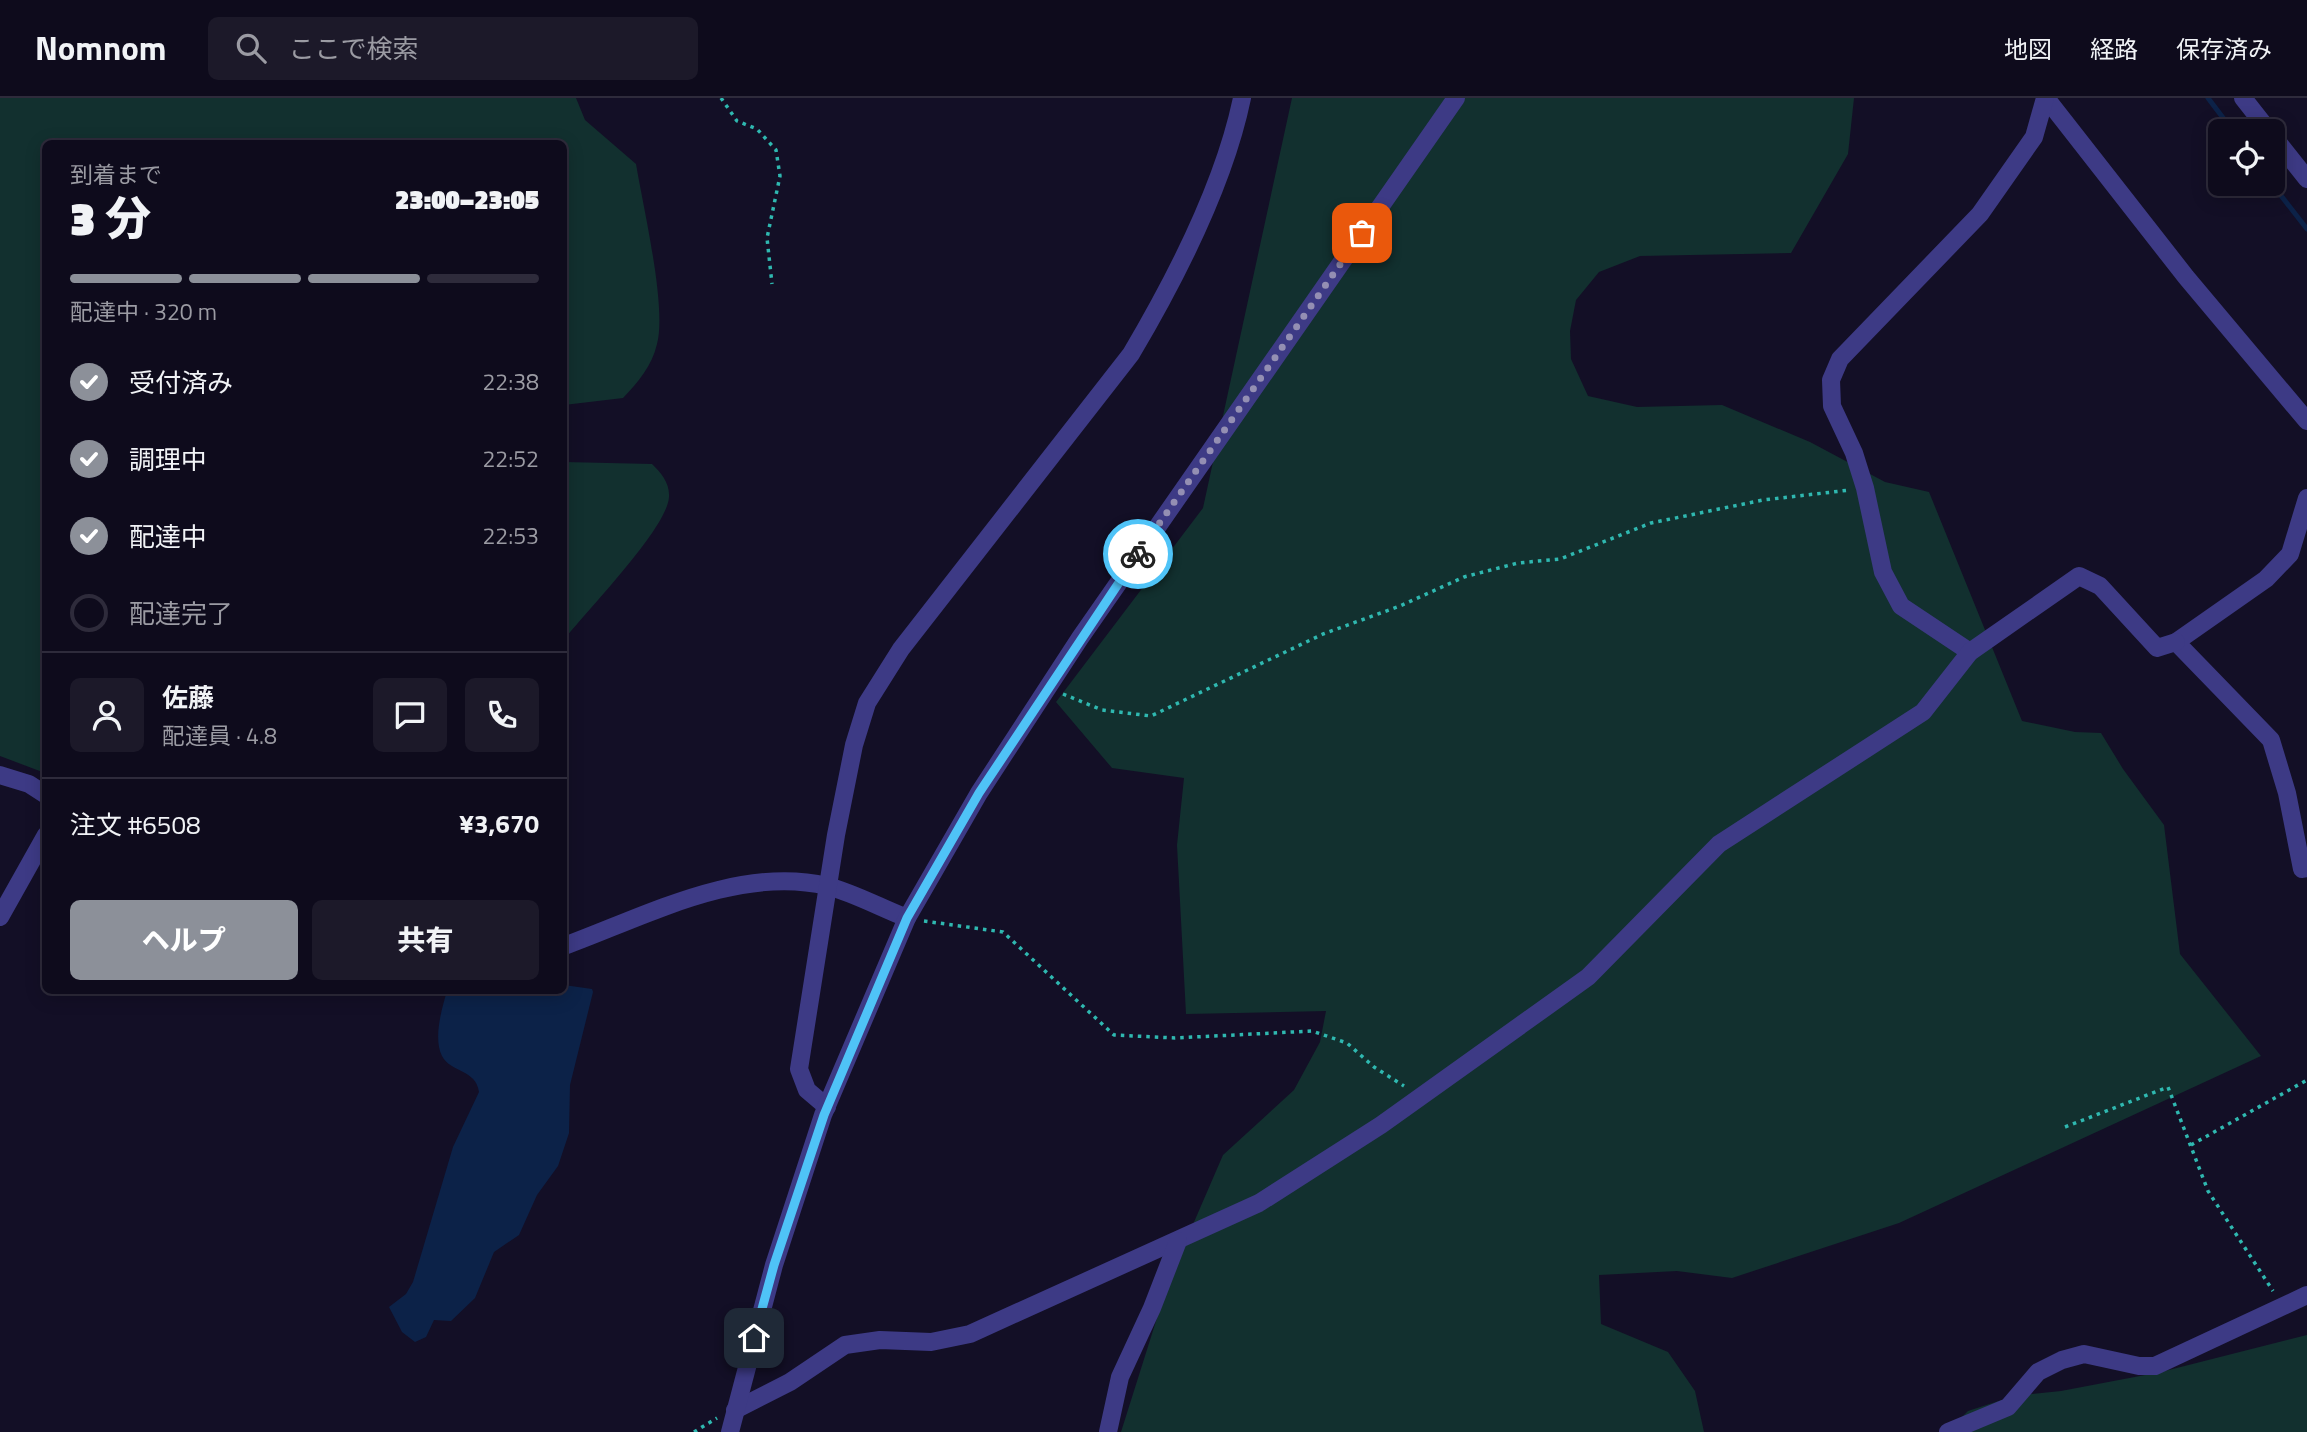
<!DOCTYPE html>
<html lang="ja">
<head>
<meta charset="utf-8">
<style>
  body { margin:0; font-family:"Titillium Web","Noto Sans JP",sans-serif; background:#1c1929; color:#f1f3f6; height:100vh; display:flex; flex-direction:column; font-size:26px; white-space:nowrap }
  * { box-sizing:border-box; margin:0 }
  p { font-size:23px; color:#9b9ba3 }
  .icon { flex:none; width:38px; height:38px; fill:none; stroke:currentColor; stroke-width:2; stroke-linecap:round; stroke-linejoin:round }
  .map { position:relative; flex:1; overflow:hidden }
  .side { position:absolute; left:42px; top:42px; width:525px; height:854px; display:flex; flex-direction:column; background:#0e0b1c; border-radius:10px; box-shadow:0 4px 18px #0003,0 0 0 2px #2e2b3b }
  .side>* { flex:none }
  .controls { position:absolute; left:2208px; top:21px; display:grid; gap:14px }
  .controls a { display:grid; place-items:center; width:77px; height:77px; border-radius:10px; background:#0e0b1c; box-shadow:0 4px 18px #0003,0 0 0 2px #2e2b3b; font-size:35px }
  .pin { position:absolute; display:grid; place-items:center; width:60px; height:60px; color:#fff; margin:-30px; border-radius:14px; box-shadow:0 4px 10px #0006 }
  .courier { position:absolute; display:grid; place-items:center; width:70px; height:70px; margin:-35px; border:5px solid #4fc3f7; border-radius:50%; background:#fff; color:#222; box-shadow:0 2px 9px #0007 }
  .overview em { font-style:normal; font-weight:800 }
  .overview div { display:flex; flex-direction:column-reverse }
  .overview { display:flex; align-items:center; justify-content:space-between; height:119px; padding:0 28px }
  h1 { font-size:46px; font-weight:800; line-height:52px }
  .bar { display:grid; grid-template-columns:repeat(4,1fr); gap:10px 7px; align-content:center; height:84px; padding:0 28px }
  .bar i { height:9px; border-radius:5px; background:#2e2b3b }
  .bar .selected { background:#8c9099 }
  .bar p { grid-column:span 4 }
  .line { display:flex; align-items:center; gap:18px; padding:0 28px; border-top:2px solid #2e2b3b }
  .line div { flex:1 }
  .round { display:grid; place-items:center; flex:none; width:74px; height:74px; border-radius:10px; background:#1c1929 }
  ol { padding:0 28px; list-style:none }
  li { display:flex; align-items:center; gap:21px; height:77px }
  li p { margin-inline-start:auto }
  li .icon { padding:7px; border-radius:50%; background:#8c9099; color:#fff; stroke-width:4 }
  li:last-child { color:#9b9ba3 }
  li i { width:38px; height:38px; border:4px solid #2e2b3b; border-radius:50% }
  .cta { display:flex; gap:14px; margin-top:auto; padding:14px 28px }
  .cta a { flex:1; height:80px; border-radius:10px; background:#8c9099; color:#fff; font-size:28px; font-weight:800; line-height:80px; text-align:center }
  .cta a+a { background:#1c1929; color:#f1f3f6 }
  header { display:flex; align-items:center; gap:42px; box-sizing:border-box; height:98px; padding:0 35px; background:#0e0b1c; border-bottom:2px solid #2e2b3b }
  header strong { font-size:33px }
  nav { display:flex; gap:38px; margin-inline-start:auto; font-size:24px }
  .search { width:490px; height:63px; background:#1c1929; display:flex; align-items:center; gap:18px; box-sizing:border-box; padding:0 24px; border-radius:10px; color:#9b9ba3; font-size:26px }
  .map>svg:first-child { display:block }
</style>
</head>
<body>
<header>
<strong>Nomnom</strong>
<div class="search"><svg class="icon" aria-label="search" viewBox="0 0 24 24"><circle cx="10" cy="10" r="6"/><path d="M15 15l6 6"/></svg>ここで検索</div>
<nav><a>地図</a><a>経路</a><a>保存済み</a></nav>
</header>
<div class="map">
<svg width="2307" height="1334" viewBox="0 0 2307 1334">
  <rect width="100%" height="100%" fill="#130f26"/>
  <g fill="#12302f">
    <path d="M0 0H576L585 22 636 66C643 108 667 209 657 246 652 268 638 284 623 300L564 307V46H46L45 675 0 658Z"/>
    <path d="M1292 0H1854L1848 56 1791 155 1640 158 1599 174 1576 202 1570 233 1571 261 1588 298 1637 309 1722 307 1810 344 1885 384 1929 394 2022 623 2075 634 2101 635 2123 671 2164 727 2180 856 2261 958 1899 1125 1732 1180 1677 1173 1599 1177 1601 1226 1668 1254 1695 1293 1704 1334H1121L1169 1182 1223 1057 1294 992 1320 944 1326 913 1186 916 1177 747 1184 680 1112 670 1056 604 1203 410Z"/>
    <path d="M564 364 652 366C661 375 670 385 669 399 667 431 586 513 564 542Z"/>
    <path d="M2307 1237V1334H1947L1968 1313 2014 1298 2061 1293 2161 1274Z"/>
  </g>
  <path fill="#0c2248" d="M564 887 592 891 593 894 570 987 569 1035 558 1068 537 1097 519 1137 494 1154 475 1200 451 1223 434 1222 426 1239 415 1244 402 1234 389 1209 406 1196 413 1184 453 1049 479 994C476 971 451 975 442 958 433 940 442 910 447 893L564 892Z"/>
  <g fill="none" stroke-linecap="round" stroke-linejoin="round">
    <g stroke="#0c2248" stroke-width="5">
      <path d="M2208 0 2233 33"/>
      <path d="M2272 86 2307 131"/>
    </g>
    <g stroke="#2fb8b0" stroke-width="3.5" stroke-dasharray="3.5 5" stroke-linecap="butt">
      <path d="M721 0 737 23 757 31 776 52 780 78 767 140 772 186"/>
      <path d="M1063 596 1102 612 1151 618 1323 536 1400 508 1464 479 1518 465 1560 461 1651 425 1763 402 1850 392"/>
      <path d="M924 823 1003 834 1114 937 1175 940 1312 933 1347 945 1374 969 1404 988"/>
      <path d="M2065 1029 2168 989 2208 1093 2273 1193"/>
      <path d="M2191 1047 2307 982"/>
      <path d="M694 1334 717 1320"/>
    </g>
    <g stroke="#3d3a85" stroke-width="18">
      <path d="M2046 0 2186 179 2307 323"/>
      <path d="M2243 0 2269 33"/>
      <path d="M2273 38 2307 81"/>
      <path d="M2307 400 2290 456 2266 481 2176 544 2271 642 2287 695 2302 771 2307 770"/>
      <path d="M1970 554 1901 508 1883 474 1865 390 1854 355 1832 308 1831 282 1840 261 1980 116 2034 39 2045 0"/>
      <path d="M0 677 29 686 46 697"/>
      <path d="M0 819 46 737"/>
      <path d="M564 848C644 819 739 767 827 788 854 795 881 810 907 820"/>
      <path d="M827 1009 807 992 799 971 836 737 854 647 867 605 901 551 1131 256C1176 180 1224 87 1242 0"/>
      <path d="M735 1312 790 1284 845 1247 880 1242 931 1244 970 1236 1259 1105 1381 1027 1588 879 1719 746 1923 614 1970 554 2079 478 2100 488 2157 550 2176 544"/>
      <path d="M730 1334 774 1167 823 1017 907 820 979 695 1080 540 1456 0"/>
      <path d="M1108 1334 1120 1279 1152 1210 1178 1143"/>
      <path d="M1948 1334 2008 1309 2038 1274 2062 1262 2084 1256 2139 1268H2155L2307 1197"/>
    </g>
  </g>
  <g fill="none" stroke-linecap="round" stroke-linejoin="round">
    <path stroke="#948fb3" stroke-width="7" stroke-dasharray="0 12.6" d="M1138 456 1362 135"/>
    <path stroke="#4fc3f7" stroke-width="9" d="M754 1240 774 1167 824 1017 907 820 979 695 1138 456"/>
  </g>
</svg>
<div class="controls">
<a><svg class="icon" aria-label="locate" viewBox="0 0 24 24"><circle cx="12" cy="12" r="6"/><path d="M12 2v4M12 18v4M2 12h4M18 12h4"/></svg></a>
</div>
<div class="pin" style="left:1362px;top:135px;background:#ea580c"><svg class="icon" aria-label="bag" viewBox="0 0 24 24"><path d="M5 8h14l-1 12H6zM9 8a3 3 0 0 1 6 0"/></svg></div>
<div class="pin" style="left:754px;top:1240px;background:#1f2937"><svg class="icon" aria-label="home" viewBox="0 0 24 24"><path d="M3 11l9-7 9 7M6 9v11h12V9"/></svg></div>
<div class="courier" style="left:1138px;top:456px"><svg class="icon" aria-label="bike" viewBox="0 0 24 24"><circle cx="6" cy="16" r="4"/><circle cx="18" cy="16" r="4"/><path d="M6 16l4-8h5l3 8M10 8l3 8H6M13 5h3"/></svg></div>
<section class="side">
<div class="overview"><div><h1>3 分</h1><p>到着まで</p></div><em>23:00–23:05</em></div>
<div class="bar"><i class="selected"></i><i class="selected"></i><i class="selected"></i><i></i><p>配達中 · 320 m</p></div>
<ol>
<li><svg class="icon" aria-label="check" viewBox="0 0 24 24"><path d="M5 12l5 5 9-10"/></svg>受付済み<p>22:38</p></li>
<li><svg class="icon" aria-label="check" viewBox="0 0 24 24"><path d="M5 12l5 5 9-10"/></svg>調理中<p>22:52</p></li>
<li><svg class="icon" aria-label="check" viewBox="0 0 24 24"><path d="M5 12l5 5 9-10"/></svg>配達中<p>22:53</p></li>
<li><i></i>配達完了</li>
</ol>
<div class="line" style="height:126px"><a class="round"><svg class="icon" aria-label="person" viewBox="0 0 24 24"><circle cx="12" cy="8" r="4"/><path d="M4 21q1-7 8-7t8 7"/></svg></a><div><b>佐藤</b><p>配達員 · 4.8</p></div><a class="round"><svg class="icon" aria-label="chat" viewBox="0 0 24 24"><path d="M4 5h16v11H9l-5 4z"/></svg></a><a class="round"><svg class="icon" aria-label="phone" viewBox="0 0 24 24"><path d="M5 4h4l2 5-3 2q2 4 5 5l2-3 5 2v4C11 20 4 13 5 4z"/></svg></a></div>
<div class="line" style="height:91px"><div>注文 #6508</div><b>¥3,670</b></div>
<div class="cta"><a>ヘルプ</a><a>共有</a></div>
</section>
</div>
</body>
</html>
